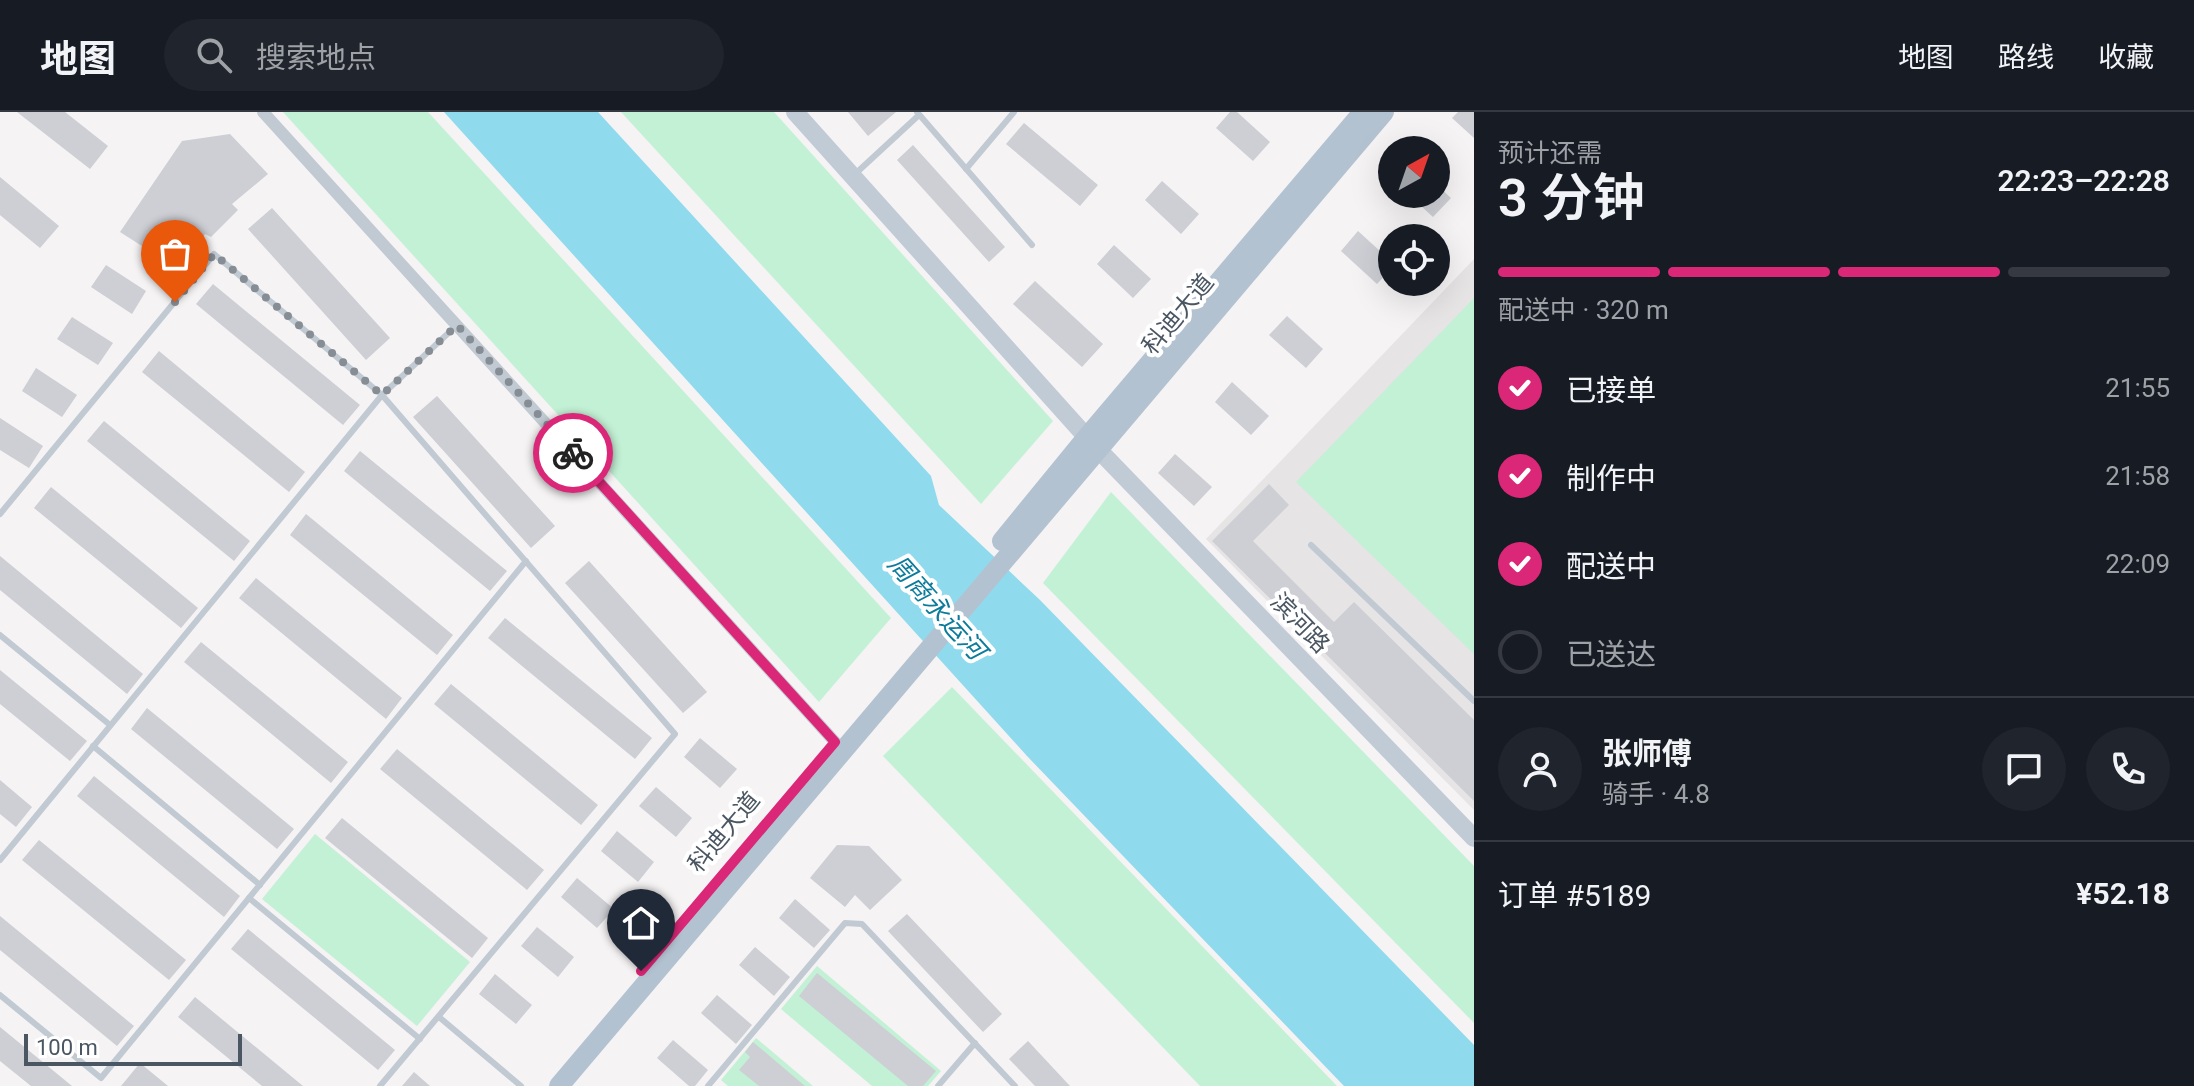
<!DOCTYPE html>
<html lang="zh">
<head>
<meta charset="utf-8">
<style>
  body { margin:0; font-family:Roboto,"Noto Sans SC",sans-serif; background:#20242c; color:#f1f3f6; height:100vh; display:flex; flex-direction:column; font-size:30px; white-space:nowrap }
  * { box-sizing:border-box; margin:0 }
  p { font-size:26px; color:#9ea1a6 }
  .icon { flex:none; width:44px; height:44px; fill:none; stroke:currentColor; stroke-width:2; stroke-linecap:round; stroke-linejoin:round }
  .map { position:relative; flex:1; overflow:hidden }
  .panel { display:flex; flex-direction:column; background:#171b24; width:720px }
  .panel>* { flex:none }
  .needle { width:52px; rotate:40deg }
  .tools { position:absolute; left:1378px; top:24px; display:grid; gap:16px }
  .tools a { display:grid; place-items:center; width:72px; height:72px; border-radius:50%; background:#171b24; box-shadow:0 8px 32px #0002; font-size:40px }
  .scale { position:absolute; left:24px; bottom:20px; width:218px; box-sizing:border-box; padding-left:8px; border:4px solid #4a5661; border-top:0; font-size:22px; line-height:28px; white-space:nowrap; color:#4a5661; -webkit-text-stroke:6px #fff; paint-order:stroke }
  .pin { position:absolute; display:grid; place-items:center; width:68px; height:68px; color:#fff; margin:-82px -34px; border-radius:50% 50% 50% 0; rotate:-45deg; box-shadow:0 0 8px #0007 }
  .pin .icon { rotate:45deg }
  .courier { position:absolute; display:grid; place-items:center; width:80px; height:80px; margin:-40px; border:6px solid #db2777; border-radius:50%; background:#fff; color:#222; box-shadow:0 2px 10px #0007 }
  .headline em { font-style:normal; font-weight:600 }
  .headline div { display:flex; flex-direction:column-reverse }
  .headline { display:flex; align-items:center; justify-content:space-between; height:136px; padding:0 24px }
  h1 { font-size:52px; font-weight:600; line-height:60px }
  .bar { display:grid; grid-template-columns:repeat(4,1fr); gap:12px 8px; align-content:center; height:96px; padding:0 24px }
  .bar i { height:10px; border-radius:6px; background:#363941 }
  .bar .current { background:#db2777 }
  .bar p { grid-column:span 4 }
  .line { display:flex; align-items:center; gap:20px; padding:0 24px; border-top:2px solid #363941 }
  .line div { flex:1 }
  .round { display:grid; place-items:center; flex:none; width:84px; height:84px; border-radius:42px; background:#20242c }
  ol { padding:0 24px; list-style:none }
  li { display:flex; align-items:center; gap:24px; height:88px }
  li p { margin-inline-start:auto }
  li .icon { padding:8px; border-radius:50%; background:#db2777; color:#fff; stroke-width:4 }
  li:last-child { color:#9ea1a6 }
  li i { width:44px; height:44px; border:4px solid #363941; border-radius:50% }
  header { display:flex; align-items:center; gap:48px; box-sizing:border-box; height:112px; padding:0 40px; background:#171b24; border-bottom:2px solid #363941 }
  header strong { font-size:38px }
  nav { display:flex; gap:44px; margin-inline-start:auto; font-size:28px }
  .search { width:560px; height:72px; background:#20242c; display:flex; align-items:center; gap:20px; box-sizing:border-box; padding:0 28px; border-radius:44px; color:#9ea1a6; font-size:30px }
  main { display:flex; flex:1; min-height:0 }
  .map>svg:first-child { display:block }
</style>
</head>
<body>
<header>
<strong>地图</strong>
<div class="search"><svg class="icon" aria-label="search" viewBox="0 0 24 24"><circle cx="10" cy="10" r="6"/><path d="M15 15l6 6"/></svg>搜索地点</div>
<nav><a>地图</a><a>路线</a><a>收藏</a></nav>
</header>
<main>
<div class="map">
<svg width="1474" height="974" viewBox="0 0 1474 974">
  <rect width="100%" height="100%" fill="#f5f3f3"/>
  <path fill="#e6e4e5" d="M1474 147V698L1206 427Z"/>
  <g fill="#c3f1d5">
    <path d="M283 0H428L891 506 819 590Z"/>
    <path d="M621 0H774L1053 309 981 392Z"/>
    <path d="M1474 186V542L1296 370Z"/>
    <path d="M1111 380 1474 754V911L1043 471Z"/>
    <path d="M952 575 1337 974H1200L883 644Z"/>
    <path d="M315 722 470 850 417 914 262 787Z"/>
    <path d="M817 854 941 959 928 974H872L781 897Z"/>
    <path d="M756 926 813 974H728L721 968Z"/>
  </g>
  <path fill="#90daee" d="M444 0H598L931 364 939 393 1040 488 1474 933V974H1344L1027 644Z"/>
  <g fill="#cdcfd5">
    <path d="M17 0H65L108 34 90 57Z"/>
    <path d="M848 0H896L868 24Z"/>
    <path d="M1230 0H1237L1270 30 1253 49 1216 16Z"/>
    <path d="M1458 0H1474V26L1452 6Z"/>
    <path d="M1024 11 1098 73 1080 94 1006 32Z"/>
    <path d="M230 22 268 62 232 92 238 98 211 125 205 122 178 157 120 120 182 29Z"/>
    <path d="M913 33 1005 135 989 150 897 48Z"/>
    <path d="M0 65 59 114 40 136 0 103Z"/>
    <path d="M1162 69 1199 102 1181 122 1145 88Z"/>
    <path d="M1436 72 1451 86 1433 105 1408 82H1436Z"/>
    <path d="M272 96 390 226 366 248 248 117Z"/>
    <path d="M1358 119 1392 150V156L1377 172 1341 139Z"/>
    <path d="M1114 133 1151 167 1133 186 1097 152Z"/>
    <path d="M106 153 146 179 132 202 91 175Z"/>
    <path d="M1035 169 1103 232 1082 255 1013 192Z"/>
    <path d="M213 172 360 293 343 313 196 192Z"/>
    <path d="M1287 204 1323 237 1306 256 1269 223Z"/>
    <path d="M72 205 113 231 98 253 57 227Z"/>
    <path d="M159 239 305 360 289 380 142 260Z"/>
    <path d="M36 256 77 283 62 305 22 279Z"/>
    <path d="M1232 270 1269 304 1251 323 1215 290Z"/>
    <path d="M437 284 555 414 531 436 413 305Z"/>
    <path d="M0 306 43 334 29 356 0 338Z"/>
    <path d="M104 309 250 429 234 449 87 329Z"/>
    <path d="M360 339 507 459 490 479 344 359Z"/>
    <path d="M1175 342 1212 375 1194 394 1158 361Z"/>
    <path d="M1269 372 1289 393 1253 429 1334 510 1354 490 1474 608V689L1212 429Z"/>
    <path d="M51 375 198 496 181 516 34 396Z"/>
    <path d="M306 402 453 523 437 543 290 423Z"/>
    <path d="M0 444 143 562 127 582 0 478Z"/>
    <path d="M589 449 707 580 683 601 565 471Z"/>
    <path d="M256 466 402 586 386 607 239 486Z"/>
    <path d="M505 506 652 626 635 647 488 526Z"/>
    <path d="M201 530 348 650 331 671 184 550Z"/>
    <path d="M0 558 87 629 70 649 0 592Z"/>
    <path d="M451 572 598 693 581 713 434 592Z"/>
    <path d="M147 596 294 717 277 737 131 617Z"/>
    <path d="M700 626 737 657 720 676 684 645Z"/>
    <path d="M397 637 544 758 527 778 380 657Z"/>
    <path d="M94 664 240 784 224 805 77 684Z"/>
    <path d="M0 668 32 695 16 715 0 702Z"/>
    <path d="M656 675 692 706 676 725 639 694Z"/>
    <path d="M342 706 488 826 472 846 325 726Z"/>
    <path d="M617 719 654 750 638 770 601 739Z"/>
    <path d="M39 728 186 848 169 868 22 748Z"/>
    <path d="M837 733 869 734 902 768 870 798 855 783 845 795 810 766Z"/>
    <path d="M577 766 614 797 597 816 561 785Z"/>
    <path d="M795 787 830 818 814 836 779 806Z"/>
    <path d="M907 802 1002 902 983 920 888 819Z"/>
    <path d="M0 804 134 914 117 934 0 838Z"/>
    <path d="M537 815 574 845 558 865 521 834Z"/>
    <path d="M248 817 395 938 378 958 231 837Z"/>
    <path d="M755 835 790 865 774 884 739 853Z"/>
    <path d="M817 861 936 959 923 974H908L799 884Z"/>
    <path d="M495 862 532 893 516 912 479 882Z"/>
    <path d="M717 883 752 913 736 932 701 901Z"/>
    <path d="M195 885 303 974H262L178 905Z"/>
    <path d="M0 915 72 974H31L0 949Z"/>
    <path d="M673 928 708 958 695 974H689L657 946Z"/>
    <path d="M1028 929 1070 974H1035L1009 947Z"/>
    <path d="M753 930 805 974H759L739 958 750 945 745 940Z"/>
    <path d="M140 951 168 974H121Z"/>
    <path d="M414 960 430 974H402Z"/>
  </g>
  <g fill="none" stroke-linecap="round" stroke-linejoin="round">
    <g stroke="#c1cad2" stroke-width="6">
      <path d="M917 0 1032 133"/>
      <path d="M966 57 1014 0"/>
      <path d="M854 63 919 3"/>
      <path d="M0 402 214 142 382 283 675 622 380 974"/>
      <path d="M1311 433 1474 589"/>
      <path d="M0 523 110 613"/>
      <path d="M93 634 260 773"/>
      <path d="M0 748 382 283 457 213"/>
      <path d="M249 786 420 927"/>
      <path d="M0 883 101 966 526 449"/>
      <path d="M439 905 521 974"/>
      <path d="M708 974 845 811 862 812 1015 974"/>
      <path d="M938 974 975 931"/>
    </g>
    <path stroke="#c1cad2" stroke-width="12" d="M263 0 835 630"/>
    <path stroke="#c1cbd6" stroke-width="18" d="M795 0 1091 330 1474 726"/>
    <g stroke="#b3c2d1" stroke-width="20">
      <path d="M1002 429 1087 325 1363 0"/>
      <path d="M559 974 1384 0"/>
    </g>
  </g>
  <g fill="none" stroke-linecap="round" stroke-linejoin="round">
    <path stroke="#868d94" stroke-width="8" stroke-dasharray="0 14.4" d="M175 190 214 142 382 283 457 213 573 341"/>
    <path stroke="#db2777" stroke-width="10" d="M573 341 835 630 641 859"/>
  </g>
  <g text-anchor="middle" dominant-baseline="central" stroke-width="8" stroke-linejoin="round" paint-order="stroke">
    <g font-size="24" fill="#4a5661" stroke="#fff">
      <text transform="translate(1178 202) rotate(-50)">科迪大道</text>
      <text transform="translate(1300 511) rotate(46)">滨河路</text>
      <text transform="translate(724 720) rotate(-50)">科迪大道</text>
    </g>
    <g font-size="26" font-style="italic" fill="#0c7c9b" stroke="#fff">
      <text transform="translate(937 495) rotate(48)">周商永运河</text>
    </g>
  </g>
</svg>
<div class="tools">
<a><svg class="needle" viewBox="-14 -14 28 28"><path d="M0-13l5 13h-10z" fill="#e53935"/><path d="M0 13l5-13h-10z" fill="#9ea1a6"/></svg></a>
<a><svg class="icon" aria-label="locate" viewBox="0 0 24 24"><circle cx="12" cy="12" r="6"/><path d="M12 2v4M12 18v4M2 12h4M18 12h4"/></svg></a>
</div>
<div class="scale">100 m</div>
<div class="pin" style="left:175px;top:190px;background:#ea580c"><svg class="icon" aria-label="bag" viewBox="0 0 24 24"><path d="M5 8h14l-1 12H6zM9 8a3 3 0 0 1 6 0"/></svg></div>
<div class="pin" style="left:641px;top:859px;background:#1f2937"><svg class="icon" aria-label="home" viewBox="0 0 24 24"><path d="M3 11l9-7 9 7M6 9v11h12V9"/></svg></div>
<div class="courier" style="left:573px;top:341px"><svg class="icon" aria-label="bike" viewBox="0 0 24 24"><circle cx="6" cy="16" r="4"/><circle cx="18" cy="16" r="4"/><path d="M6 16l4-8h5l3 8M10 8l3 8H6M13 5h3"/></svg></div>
</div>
<section class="panel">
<div class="headline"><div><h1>3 分钟</h1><p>预计还需</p></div><em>22:23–22:28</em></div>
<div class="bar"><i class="current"></i><i class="current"></i><i class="current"></i><i></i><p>配送中 · 320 m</p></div>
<ol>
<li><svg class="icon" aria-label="check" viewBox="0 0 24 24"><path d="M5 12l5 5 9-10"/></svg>已接单<p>21:55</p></li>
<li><svg class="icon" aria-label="check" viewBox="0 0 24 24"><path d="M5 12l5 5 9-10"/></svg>制作中<p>21:58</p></li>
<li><svg class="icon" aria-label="check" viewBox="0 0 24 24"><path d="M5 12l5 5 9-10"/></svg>配送中<p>22:09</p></li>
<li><i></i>已送达</li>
</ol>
<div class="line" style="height:144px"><a class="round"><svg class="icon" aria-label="person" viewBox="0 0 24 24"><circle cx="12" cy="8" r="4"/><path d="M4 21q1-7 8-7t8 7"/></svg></a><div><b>张师傅</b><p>骑手 · 4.8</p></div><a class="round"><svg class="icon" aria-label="chat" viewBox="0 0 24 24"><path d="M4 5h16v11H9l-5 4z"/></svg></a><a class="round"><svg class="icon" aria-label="phone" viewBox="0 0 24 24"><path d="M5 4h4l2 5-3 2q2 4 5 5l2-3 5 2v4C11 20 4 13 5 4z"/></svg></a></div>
<div class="line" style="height:104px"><div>订单 #5189</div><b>¥52.18</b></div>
</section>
</main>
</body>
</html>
